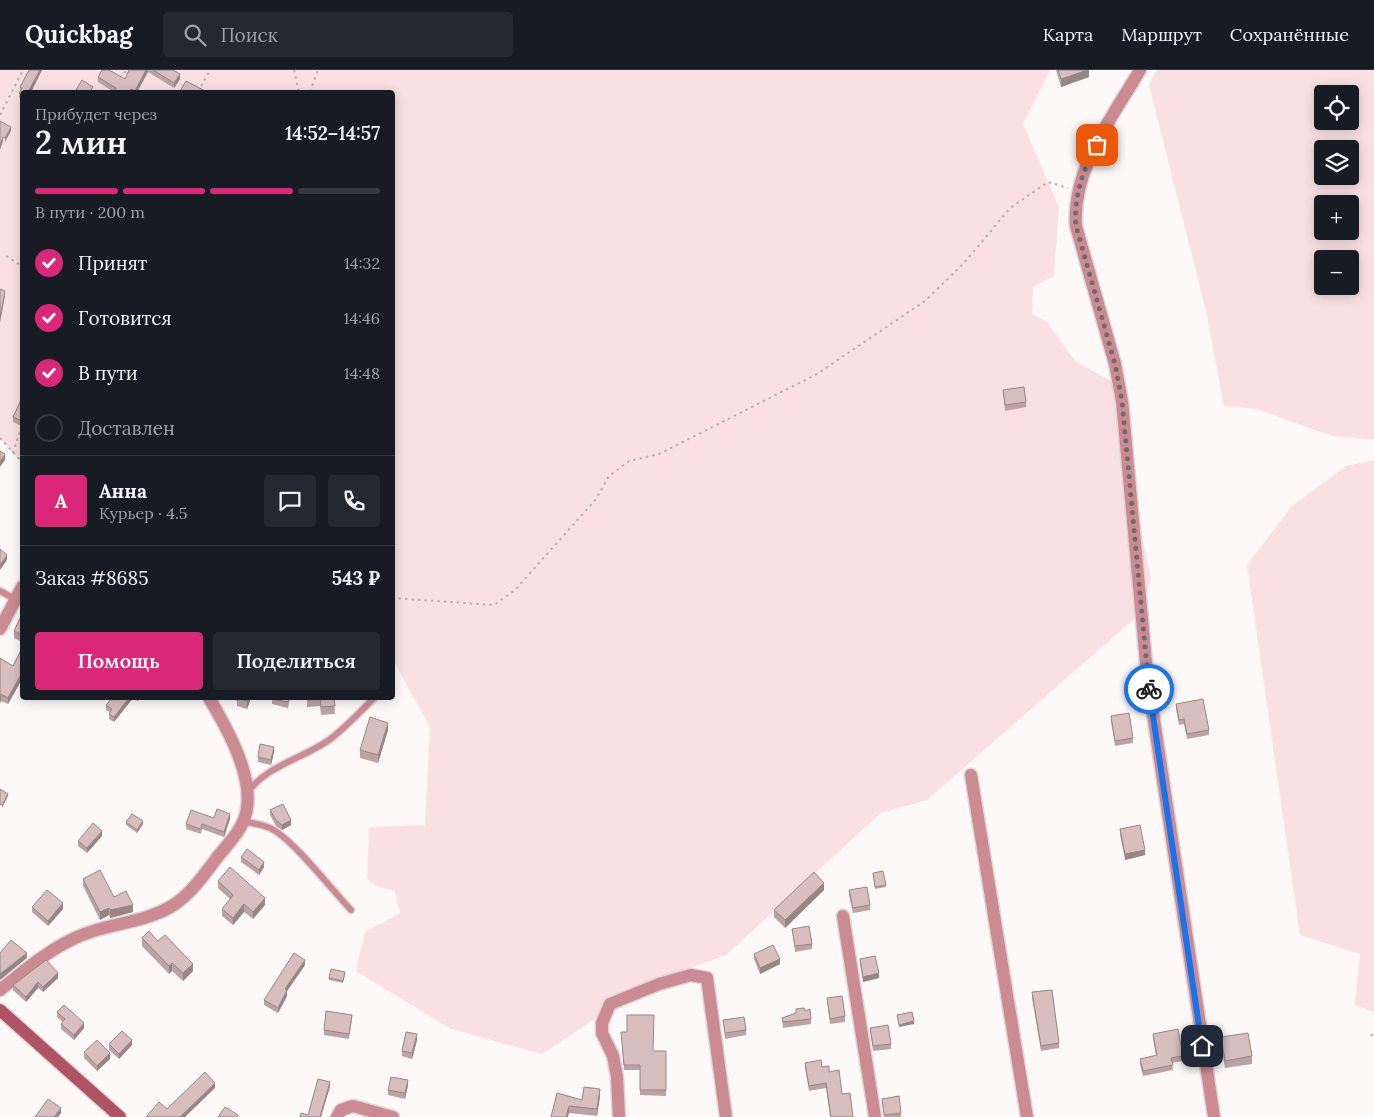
<!DOCTYPE html>
<html lang="ru">
<head>
<meta charset="utf-8">
<style>
  body { margin:0; font-family:Lora,serif; background:#242831; color:#f1f3f6; height:100vh; display:flex; flex-direction:column; font-size:19px; white-space:nowrap }
  * { box-sizing:border-box; margin:0 }
  p { font-size:16px; color:#9ea1a6 }
  .icon { flex:none; width:28px; height:28px; fill:none; stroke:currentColor; stroke-width:2; stroke-linecap:round; stroke-linejoin:round }
  .map { position:relative; flex:1; overflow:hidden }
  .side { position:absolute; left:20px; top:20px; width:375px; height:610px; display:flex; flex-direction:column; background:#171b24; border-radius:5px; box-shadow:0 2px 12px #0003 }
  .side>* { flex:none }
  .buttons { position:absolute; left:1314px; top:15px; display:grid; gap:10px }
  .buttons a { display:grid; place-items:center; width:45px; height:45px; border-radius:5px; background:#171b24; box-shadow:0 2px 12px #0003; font-size:25px }
  .pin { position:absolute; display:grid; place-items:center; width:42px; height:42px; color:#fff; margin:-21px; border-radius:10px; box-shadow:0 2px 8px #0006 }
  .courier { position:absolute; display:grid; place-items:center; width:50px; height:50px; margin:-25px; border:4px solid #1a73e8; border-radius:50%; background:#fff; color:#222; box-shadow:0 1px 6px #0007 }
  .summary em { font-style:normal; font-weight:600 }
  .summary div { display:flex; flex-direction:column-reverse }
  .summary { display:flex; align-items:center; justify-content:space-between; height:85px; padding:0 15px }
  h1 { font-size:32px; font-weight:600; line-height:38px }
  .bar { display:grid; grid-template-columns:repeat(4,1fr); gap:8px 5px; align-content:center; height:60px; padding:0 15px }
  .bar i { height:6px; border-radius:4px; background:#363941 }
  .bar .current { background:#db2777 }
  .bar p { grid-column:span 4 }
  .line { display:flex; align-items:center; gap:12px; padding:0 15px; border-top:1px solid #363941 }
  .line div { flex:1 }
  .round { display:grid; place-items:center; flex:none; width:52px; height:52px; border-radius:5px; background:#242831 }
  ol { padding:0 15px; list-style:none }
  li { display:flex; align-items:center; gap:15px; height:55px }
  li p { margin-inline-start:auto }
  li .icon { padding:5px; border-radius:50%; background:#db2777; color:#fff; stroke-width:4 }
  li:last-child { color:#9ea1a6 }
  li i { width:28px; height:28px; border:2px solid #363941; border-radius:50% }
  .button { display:flex; gap:10px; margin-top:auto; padding:10px 15px }
  .button a { flex:1; height:58px; border-radius:5px; background:#db2777; color:#fff; font-size:20px; font-weight:600; line-height:58px; text-align:center }
  .button a+a { background:#242831; color:#f1f3f6 }
  header { display:flex; align-items:center; gap:30px; box-sizing:border-box; height:70px; padding:0 25px; background:#171b24; border-bottom:1px solid #363941 }
  header strong { font-size:24px }
  nav { display:flex; gap:28px; margin-inline-start:auto; font-size:18px }
  .search { width:350px; height:45px; background:#242831; display:flex; align-items:center; gap:12px; box-sizing:border-box; padding:0 18px; border-radius:5px; color:#9ea1a6; font-size:19px }
  .map>svg:first-child { display:block }
</style>
</head>
<body>
<header>
<strong>Quickbag</strong>
<div class="search"><svg class="icon" aria-label="search" viewBox="0 0 24 24"><circle cx="10" cy="10" r="6"/><path d="M15 15l6 6"/></svg>Поиск</div>
<nav><a>Карта</a><a>Маршрут</a><a>Сохранённые</a></nav>
</header>
<div class="map">
<svg width="1374" height="1047" viewBox="0 0 1374 1047">
  <rect width="100%" height="100%" fill="#fef9f9"/>
  <g fill="#fae0e2" fill-rule="evenodd">
    <path d="M0 0H1050L1023 54 1059 137 1054 206 1033 217 1032 244 1047 252 1076 292 1119 315 1124 374 1151 509 1142 542 927 730 881 743 726 885 651 912 542 984 451 959 356 901 365 862 400 843 395 821 378 817 367 809 369 757 425 755 430 657 393 590 392 22H22V393L0 369Z"/>
    <path d="M1157 0H1374V370L1332 366 1257 339 1224 336 1206 241 1149 15ZM1322 24H1350V51H1322ZM1322 79H1350V106H1322ZM1322 134H1350V161H1322ZM1322 189H1350V216H1322Z"/>
    <path d="M1374 390V942L1355 935 1360 884 1300 865 1247 495 1292 436 1346 396Z"/>
  </g>
  <g fill="none" stroke-linecap="round" stroke-linejoin="round">
    <g stroke="#dcd6d6" stroke-width="9">
      <g id="lane">
        <path d="M0 521 15 529"/>
        <path d="M248 722C266 696 304 688 329 670 345 658 360 642 374 628"/>
        <path d="M244 752C253 753 261 754 270 758 292 768 332 820 351 840"/>
      </g>
    </g>
    <g stroke="#dcd6d6" stroke-width="15">
      <g id="street">
        <path d="M1140 0C1112 48 1072 98 1076 156L1115 294 1122 331 1147 604 1214 1047"/>
        <path d="M0 559 22 517"/>
        <path d="M971 705 1027 1047"/>
        <path d="M843 846 875 1047"/>
        <path d="M0 920C24 901 47 881 75 868 106 853 142 854 172 836 190 825 204 805 216 789 225 777 238 765 243 752 260 715 227 658 209 628"/>
        <path d="M337 1047 341 1040 353 1036 393 1047"/>
        <path d="M619 1047 617 1007 613 986 602 963V953L610 934 659 914 691 905 707 908 726 1047"/>
      </g>
    </g>
    <g stroke="#dcd6d6" stroke-width="15">
      <path id="secondary" d="M0 940 120 1047"/>
    </g>
    <g stroke="#b7b0b1" stroke-width="2" stroke-dasharray="2.5 4" stroke-linecap="butt">
      <path d="M294 0 299 22"/>
      <path d="M121 9 126 0"/>
      <path d="M198 22 210 0"/>
      <path d="M310 22 318 0"/>
      <path d="M0 45 23 0"/>
      <path d="M6 186 22 196"/>
      <path d="M0 368 22 392"/>
      <path d="M13 383 22 355"/>
      <path d="M392 528 494 535 515 520 596 429 609 406 629 391 659 384 817 304 925 231 964 193 1010 138 1048 112 1068 118"/>
      <path d="M1371 964 1374 968"/>
    </g>
    <use href="#lane" stroke="#cc8b93" stroke-width="6"/>
    <use href="#street" stroke="#cc8b93" stroke-width="12"/>
    <use href="#secondary" stroke="#b05362" stroke-width="12"/>
  </g>
  <g fill="#bba3a5">
    <path d="M29 0H42L31 22H22V29L19 27 20 21V17Z"/>
    <path d="M129 0H173L180 9 174 18 148 2 137 22H114L98 12V7L125 9Z"/>
    <path d="M1056 0H1089V7L1061 17Z"/>
    <path d="M1003 320 1026 332V337L1005 341Z"/>
    <path d="M22 328V356L13 352V347Z"/>
    <path d="M22 544V572L14 568V561Z"/>
    <path d="M22 578V609L8 634 1 631 0 633V588L13 596Z"/>
    <path d="M112 628H140L138 631 133 628 114 652 109 649V644L110 642 106 640V635Z"/>
    <path d="M228 628H251L247 639 237 636V631Z"/>
    <path d="M290 628 288 638 272 634V629Z"/>
    <path d="M307 628H334L335 644 321 645 320 636 307 637Z"/>
    <path d="M1176 634 1209 660V665L1187 669 1184 654 1179 655 1176 639Z"/>
    <path d="M1111 646 1133 668V673L1115 676 1111 651Z"/>
    <path d="M388 660 378 693 360 688V680Z"/>
    <path d="M274 682 271 695 258 692V687Z"/>
    <path d="M270 740 291 755 282 760 276 756 270 745Z"/>
    <path d="M214 748 230 749 224 767 202 759 201 764 186 759V754Z"/>
    <path d="M126 752 143 754 137 763 126 755Z"/>
    <path d="M1120 759 1145 785 1125 790 1120 765Z"/>
    <path d="M102 766 87 783 78 776V771Z"/>
    <path d="M241 787 264 797 259 805 241 792Z"/>
    <path d="M873 803 886 815V817L875 819Z"/>
    <path d="M83 809 114 827 133 842 110 848 109 845 100 850 83 816Z"/>
    <path d="M218 811 265 835 253 849 244 842 233 855 222 846V839L230 829 218 818Z"/>
    <path d="M824 820 785 858 774 847V840Z"/>
    <path d="M849 820 870 835V840L853 843 849 825Z"/>
    <path d="M32 837 63 839 48 856 32 842Z"/>
    <path d="M792 859 812 874V879L795 882Z"/>
    <path d="M142 868 158 871 193 901 183 911 172 901 169 904 142 876Z"/>
    <path d="M754 884 780 894 760 904 754 889Z"/>
    <path d="M860 889 879 908 863 912 860 894Z"/>
    <path d="M305 895 287 921V926L278 943 264 935V930Z"/>
    <path d="M345 904 343 913 329 910V908Z"/>
    <path d="M58 908 43 922 38 918 26 932 13 920V915Z"/>
    <path d="M1032 922 1059 973V978L1041 981 1032 928Z"/>
    <path d="M827 928 845 946V952L830 954Z"/>
    <path d="M796 939 811 949V954L783 958 782 948 796 943Z"/>
    <path d="M57 942 84 958 74 970 61 959V954L63 952 57 947Z"/>
    <path d="M352 950 349 969 324 965V960Z"/>
    <path d="M723 950 746 960V965L725 969Z"/>
    <path d="M870 958 891 974V979L873 981Z"/>
    <path d="M621 962 653 981H666V1026L640 1025V1000H624Z"/>
    <path d="M1153 964 1183 986V991L1172 993 1173 1000 1143 1006 1140 994V989L1156 986 1153 969Z"/>
    <path d="M1221 967 1252 986V994L1225 998 1221 975Z"/>
    <path d="M417 970 412 989 402 986V981Z"/>
    <path d="M109 974 132 975 119 989 109 980Z"/>
    <path d="M84 982 110 989 97 1001 84 988Z"/>
    <path d="M805 993 822 997 829 1002 853 1047H830L826 1018 809 1021 805 998Z"/>
    <path d="M408 1015 405 1029 388 1025V1020Z"/>
    <path d="M557 1023 582 1030 600 1026 597 1046 569 1043Z"/>
    <path d="M882 1029 901 1043V1047H884Z"/>
  </g>
  <g fill="#988586">
    <path d="M40 0H42L31 22H28Z"/>
    <path d="M146 0H148V2L137 22H135V21Z"/>
    <path d="M1088 0H1089V7L1061 17V9Z"/>
    <path d="M180 4V9L174 18V13Z"/>
    <path d="M11 57V61L5 72V68Z"/>
    <path d="M3 67V71L0 80V76Z"/>
    <path d="M5 221V226L0 253V248Z"/>
    <path d="M5 384V390L0 397V392Z"/>
    <path d="M7 485V490L0 500V495Z"/>
    <path d="M22 603V609L8 634V628Z"/>
    <path d="M1 624V631L0 633V627Z"/>
    <path d="M129 628H133L114 652V647Z"/>
    <path d="M248 628H251L247 639V631Z"/>
    <path d="M388 653V660L378 693V685Z"/>
    <path d="M274 677V682L271 695V690Z"/>
    <path d="M8 724V726L2 738V735Z"/>
    <path d="M230 744V749L224 767V762Z"/>
    <path d="M291 750V755L282 760V755Z"/>
    <path d="M143 751V754L137 763V760Z"/>
    <path d="M102 761V766L87 783V778Z"/>
    <path d="M1145 780V785L1125 790V784Z"/>
    <path d="M264 792V797L259 805V800Z"/>
    <path d="M824 813V820L785 858V850Z"/>
    <path d="M265 828V835L253 849V842Z"/>
    <path d="M63 833V839L48 856V851Z"/>
    <path d="M244 834V842L233 855V848Z"/>
    <path d="M133 835V842L110 848V840Z"/>
    <path d="M109 838V845L100 850V842Z"/>
    <path d="M27 883V888L0 910V904Z"/>
    <path d="M780 889V894L760 904V898Z"/>
    <path d="M305 890V895L287 921V926L278 943V938L285 919Z"/>
    <path d="M172 893V901L169 904V896Z"/>
    <path d="M193 894V901L183 911V903Z"/>
    <path d="M58 903V908L43 922V917Z"/>
    <path d="M879 903V908L863 912V907Z"/>
    <path d="M38 912V918L26 932V927Z"/>
    <path d="M914 951V954L899 957V955Z"/>
    <path d="M84 953V958L74 970V965Z"/>
    <path d="M417 964V970L412 989V983Z"/>
    <path d="M132 970V975L119 989V984Z"/>
    <path d="M110 983V989L97 1001V996Z"/>
    <path d="M408 1010V1015L405 1029V1023Z"/>
    <path d="M330 1012V1017L321 1047H320Z"/>
    <path d="M215 1013V1018L185 1047H180Z"/>
    <path d="M600 1019V1026L597 1046V1039Z"/>
    <path d="M569 1036V1043L568 1047H566Z"/>
    <path d="M61 1038V1043L58 1047H54Z"/>
  </g>
  <g fill="#d9bec0" stroke="#988586">
    <path d="M29 0H40L28 22H22V25L19 23 22 18 20 17Z"/>
    <path d="M102 0H109L125 9 129 0H146L135 21 131 19 130 22H114L116 18 98 7Z"/>
    <path d="M153 0H173L180 4 174 13Z"/>
    <path d="M1058 0H1088L1061 9Z"/>
    <path d="M82 10 93 17 90 22H80L76 20Z"/>
    <path d="M186 11 207 22H183L180 21Z"/>
    <path d="M0 51 11 57 5 68 3 67 0 76Z"/>
    <path d="M0 219 5 221 0 248Z"/>
    <path d="M1024 317 1026 332 1005 335 1003 320Z"/>
    <path d="M22 328V351L13 347Z"/>
    <path d="M0 381 5 384 0 392Z"/>
    <path d="M0 479 7 485 0 495Z"/>
    <path d="M22 544V565L14 561Z"/>
    <path d="M22 578V603L8 628 1 624 0 627V588L13 596Z"/>
    <path d="M112 628H129L114 647 109 644 112 639 106 635Z"/>
    <path d="M237 628H248L247 631Z"/>
    <path d="M273 628H289L288 632 272 629Z"/>
    <path d="M307 628H334L335 636 321 637 320 628 307 629Z"/>
    <path d="M1203 629 1209 660 1187 664 1184 649 1179 650 1176 634Z"/>
    <path d="M1129 643 1133 668 1115 671 1111 646Z"/>
    <path d="M370 647 388 653 378 685 360 680Z"/>
    <path d="M260 674 274 677 271 690 258 687Z"/>
    <path d="M0 719 8 724 2 735 0 734Z"/>
    <path d="M283 734 291 750 282 755 276 750 270 740Z"/>
    <path d="M217 739 230 744 224 762 202 754 201 759 186 754 191 740 214 748Z"/>
    <path d="M132 744 143 751 137 760 126 752Z"/>
    <path d="M93 753 102 761 87 778 78 771Z"/>
    <path d="M1140 755 1145 780 1125 784 1120 759Z"/>
    <path d="M247 779 264 792 259 800 241 787Z"/>
    <path d="M230 797 265 828 253 842 244 834 233 848 222 839 233 825 218 811Z"/>
    <path d="M100 800 114 827 126 821 133 835 110 840 109 838 100 842 83 809Z"/>
    <path d="M883 801 886 815 875 817 873 803Z"/>
    <path d="M814 802 824 813 785 850 774 840Z"/>
    <path d="M867 817 870 835 853 838 849 820Z"/>
    <path d="M47 820 63 833 48 851 32 837Z"/>
    <path d="M809 856 812 874 795 876 792 859Z"/>
    <path d="M149 861 158 871 165 865 193 894 183 903 172 893 169 896 142 868Z"/>
    <path d="M11 870 27 883 0 904V883Z"/>
    <path d="M773 875 780 889 760 898 754 884Z"/>
    <path d="M294 883 305 890 285 919 287 920 278 938 264 930Z"/>
    <path d="M875 886 879 903 863 907 860 889Z"/>
    <path d="M46 890 58 903 43 917 38 912 26 927 13 915Z"/>
    <path d="M331 899 345 902 343 911 329 908Z"/>
    <path d="M1052 920 1059 973 1041 976 1032 922Z"/>
    <path d="M842 926 845 946 830 949 827 928Z"/>
    <path d="M64 935 84 953 74 965 61 954 65 949 57 942Z"/>
    <path d="M804 938 805 941 810 939 811 949 783 952 782 948 796 943V939Z"/>
    <path d="M326 941 352 945 349 964 324 960Z"/>
    <path d="M912 942 914 951 899 955 897 945Z"/>
    <path d="M627 945H654L653 981H666V1020H640V995H624L621 962H627Z"/>
    <path d="M744 947 746 960 725 963 723 950Z"/>
    <path d="M888 955 891 974 873 976 870 958Z"/>
    <path d="M1178 959 1183 986 1171 988 1173 995 1143 1001 1140 989 1157 985 1153 964Z"/>
    <path d="M122 961 132 970 119 984 109 974Z"/>
    <path d="M406 962 417 964 412 983 402 981Z"/>
    <path d="M1248 963 1252 986 1225 991 1221 967Z"/>
    <path d="M97 970 110 983 97 996 84 982Z"/>
    <path d="M821 990 822 997 829 996V1002L839 1000 842 1024 850 1023 853 1047H831L826 1013 809 1016 805 993Z"/>
    <path d="M205 1002 215 1013 180 1047H146L159 1032 167 1039Z"/>
    <path d="M391 1007 408 1010 405 1023 388 1020Z"/>
    <path d="M318 1009 330 1012 320 1047H300L301 1043 308 1045Z"/>
    <path d="M584 1017 600 1019 597 1039 569 1036 566 1047H551L557 1023 582 1030Z"/>
    <path d="M899 1026 901 1043 884 1045 882 1029Z"/>
    <path d="M48 1029 61 1038 54 1047H35Z"/>
    <path d="M225 1037 238 1045 237 1047H218Z"/>
  </g>
  <g fill="none" stroke-linecap="round" stroke-linejoin="round">
    <path stroke="#736b6b" stroke-width="5" stroke-dasharray="0 9" d="M1097 75C1082 101 1074 126 1076 156L1115 294 1122 331 1149 619"/>
    <path stroke="#1a73e8" stroke-width="6" d="M1149 619 1202 976"/>
  </g>
</svg>
<div class="buttons">
<a><svg class="icon" aria-label="locate" viewBox="0 0 24 24"><circle cx="12" cy="12" r="6"/><path d="M12 2v4M12 18v4M2 12h4M18 12h4"/></svg></a>
<a><svg class="icon" aria-label="layers" viewBox="0 0 24 24"><path d="M12 4l9 5-9 5-9-5zM3 14l9 5 9-5"/></svg></a>
<a>+</a>
<a>−</a>
</div>
<div class="pin" style="left:1097px;top:75px;background:#ea580c"><svg class="icon" aria-label="bag" viewBox="0 0 24 24"><path d="M5 8h14l-1 12H6zM9 8a3 3 0 0 1 6 0"/></svg></div>
<div class="pin" style="left:1202px;top:976px;background:#1f2937"><svg class="icon" aria-label="home" viewBox="0 0 24 24"><path d="M3 11l9-7 9 7M6 9v11h12V9"/></svg></div>
<div class="courier" style="left:1149px;top:619px"><svg class="icon" aria-label="bike" viewBox="0 0 24 24"><circle cx="6" cy="16" r="4"/><circle cx="18" cy="16" r="4"/><path d="M6 16l4-8h5l3 8M10 8l3 8H6M13 5h3"/></svg></div>
<section class="side">
<div class="summary"><div><h1>2 мин</h1><p>Прибудет через</p></div><em>14:52–14:57</em></div>
<div class="bar"><i class="current"></i><i class="current"></i><i class="current"></i><i></i><p>В пути · 200 m</p></div>
<ol>
<li><svg class="icon" aria-label="check" viewBox="0 0 24 24"><path d="M5 12l5 5 9-10"/></svg>Принят<p>14:32</p></li>
<li><svg class="icon" aria-label="check" viewBox="0 0 24 24"><path d="M5 12l5 5 9-10"/></svg>Готовится<p>14:46</p></li>
<li><svg class="icon" aria-label="check" viewBox="0 0 24 24"><path d="M5 12l5 5 9-10"/></svg>В пути<p>14:48</p></li>
<li><i></i>Доставлен</li>
</ol>
<div class="line" style="height:90px"><b class="round" style="background:#db2777;color:#fff">А</b><div><b>Анна</b><p>Курьер · 4.5</p></div><a class="round"><svg class="icon" aria-label="chat" viewBox="0 0 24 24"><path d="M4 5h16v11H9l-5 4z"/></svg></a><a class="round"><svg class="icon" aria-label="phone" viewBox="0 0 24 24"><path d="M5 4h4l2 5-3 2q2 4 5 5l2-3 5 2v4C11 20 4 13 5 4z"/></svg></a></div>
<div class="line" style="height:65px"><div>Заказ #8685</div><b>543 ₽</b></div>
<div class="button"><a>Помощь</a><a>Поделиться</a></div>
</section>
</div>
</body>
</html>
